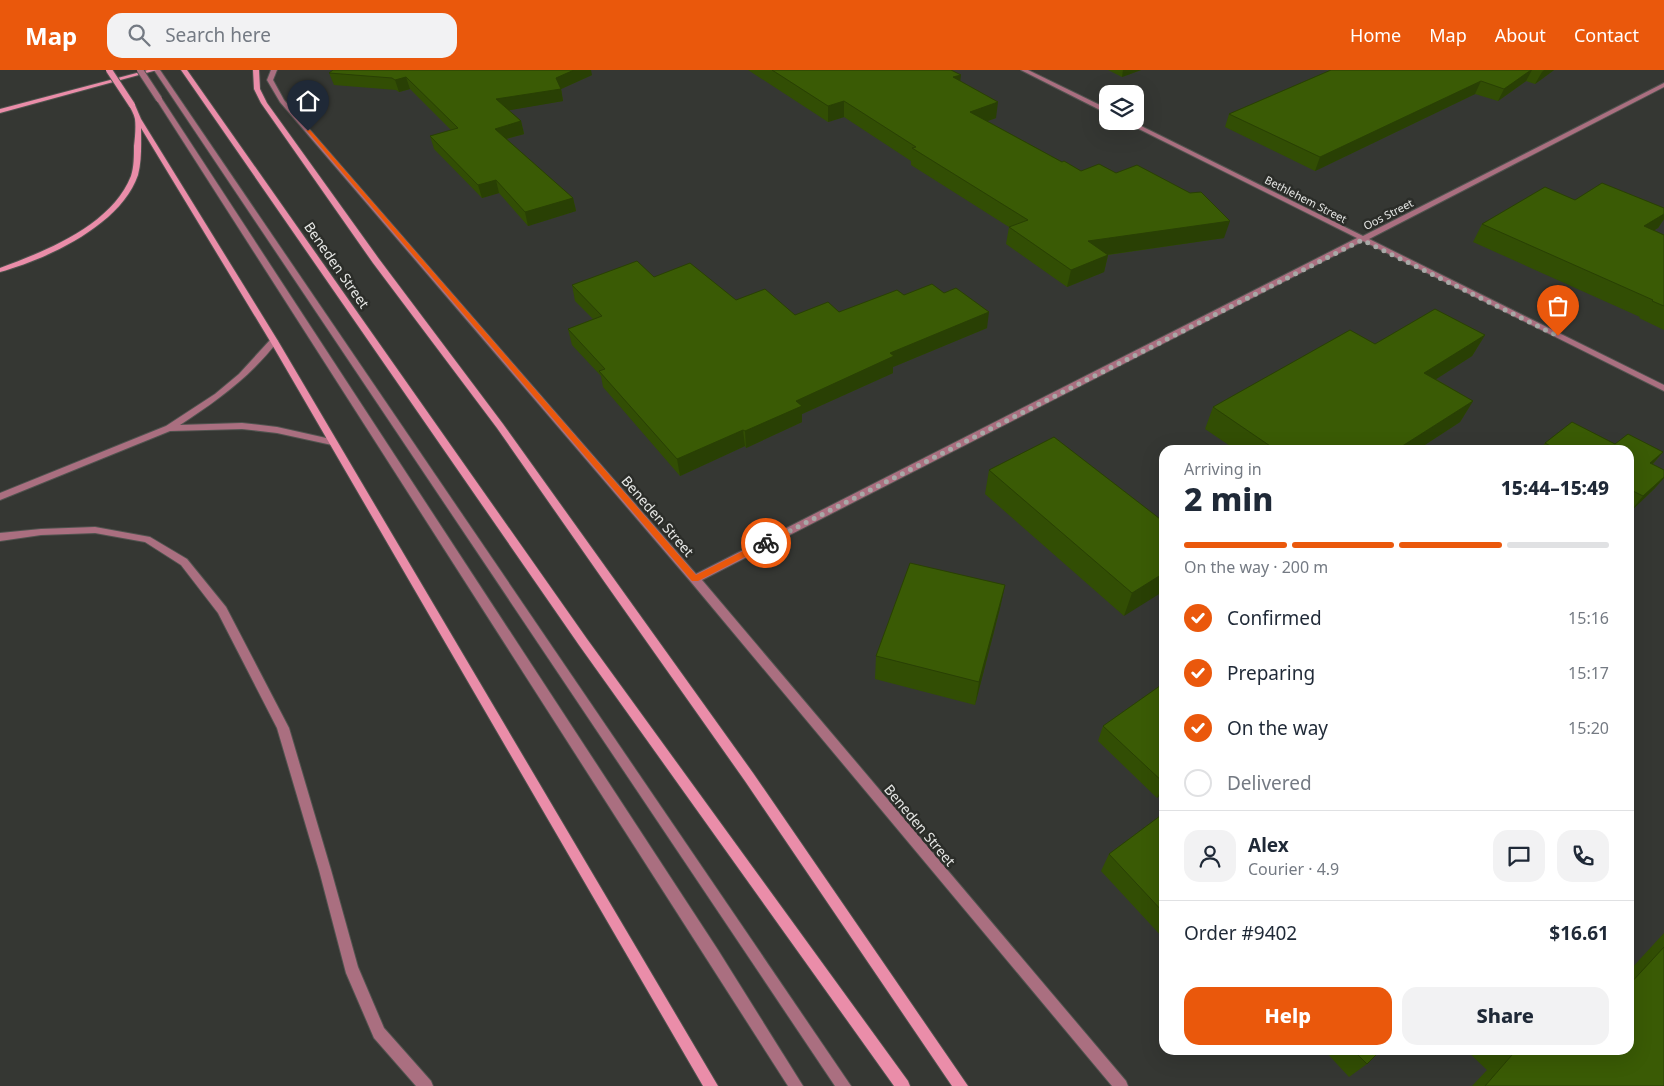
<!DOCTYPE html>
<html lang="en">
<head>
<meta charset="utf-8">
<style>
  body { margin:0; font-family:"Noto Sans",sans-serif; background:#f2f2f3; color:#1f2937; height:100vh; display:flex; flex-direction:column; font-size:19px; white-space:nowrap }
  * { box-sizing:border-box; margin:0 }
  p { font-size:16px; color:#747a83 }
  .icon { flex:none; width:28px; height:28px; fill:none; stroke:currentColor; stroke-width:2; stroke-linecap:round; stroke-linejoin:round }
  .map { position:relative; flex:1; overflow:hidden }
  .panel { position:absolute; left:1159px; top:375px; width:475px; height:610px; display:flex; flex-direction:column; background:#fff; border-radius:15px; box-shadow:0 5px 20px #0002 }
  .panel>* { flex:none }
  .controls { position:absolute; left:1099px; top:15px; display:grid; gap:10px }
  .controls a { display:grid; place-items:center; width:45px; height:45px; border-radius:10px; background:#fff; box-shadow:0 5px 20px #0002; font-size:25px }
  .pin { position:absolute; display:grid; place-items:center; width:42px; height:42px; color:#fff; margin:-51px -21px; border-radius:50% 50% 50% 0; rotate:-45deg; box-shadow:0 0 5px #0007 }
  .pin .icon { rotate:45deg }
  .courier { position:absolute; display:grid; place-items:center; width:50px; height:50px; margin:-25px; border:4px solid #ea580c; border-radius:50%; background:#fff; color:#222; box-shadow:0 1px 6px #0007 }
  .headline em { font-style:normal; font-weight:800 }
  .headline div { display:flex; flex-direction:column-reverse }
  .headline { display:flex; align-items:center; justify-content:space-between; height:85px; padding:0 25px }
  h1 { font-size:32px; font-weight:800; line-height:38px }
  .bar { display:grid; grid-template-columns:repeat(4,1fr); gap:8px 5px; align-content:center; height:60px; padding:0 25px }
  .bar i { height:6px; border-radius:4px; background:#e0e1e3 }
  .bar .on { background:#ea580c }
  .bar p { grid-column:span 4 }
  .line { display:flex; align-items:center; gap:12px; padding:0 25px; border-top:1px solid #e0e1e3 }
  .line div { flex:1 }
  .round { display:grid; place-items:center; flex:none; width:52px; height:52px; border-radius:15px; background:#f2f2f3 }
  ol { padding:0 25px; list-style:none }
  li { display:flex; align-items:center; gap:15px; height:55px }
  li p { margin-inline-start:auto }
  li .icon { padding:5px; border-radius:50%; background:#ea580c; color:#fff; stroke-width:4 }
  li:last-child { color:#747a83 }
  li i { width:28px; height:28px; border:2px solid #e0e1e3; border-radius:50% }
  .primary-button { display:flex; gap:10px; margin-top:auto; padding:10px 25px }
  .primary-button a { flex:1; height:58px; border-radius:15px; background:#ea580c; color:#fff; font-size:20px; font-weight:800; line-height:58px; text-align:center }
  .primary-button a+a { background:#f2f2f3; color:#1f2937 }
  header { display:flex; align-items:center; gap:30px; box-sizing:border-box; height:70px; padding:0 25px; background:#ea580c; color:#fff }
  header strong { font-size:24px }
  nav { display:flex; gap:28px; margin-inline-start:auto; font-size:18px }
  .search { width:350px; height:45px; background:#f2f2f3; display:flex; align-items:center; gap:12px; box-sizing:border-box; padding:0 18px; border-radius:15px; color:#747a83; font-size:19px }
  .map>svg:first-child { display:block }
</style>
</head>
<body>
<header>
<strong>Map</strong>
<div class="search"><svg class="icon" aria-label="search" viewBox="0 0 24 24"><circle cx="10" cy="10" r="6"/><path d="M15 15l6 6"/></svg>Search here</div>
<nav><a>Home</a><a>Map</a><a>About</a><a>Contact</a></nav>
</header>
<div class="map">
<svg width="1664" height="1016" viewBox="0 0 1664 1016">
  <rect width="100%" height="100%" fill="#353733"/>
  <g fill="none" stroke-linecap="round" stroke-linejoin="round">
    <g stroke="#51534f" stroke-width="2">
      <g id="lane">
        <path d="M154 0H160L851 1016H835Z"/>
        <path d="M157 28 162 29 718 880 803 1016H788L156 29Z"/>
        <path d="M95 457 150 467 187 489 226 537 289 658 331 800 358 897 384 958 431 1011 433 1016H416L374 968 346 903 319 800 277 658 218 543 181 495 145 472 95 463 41 465 0 471V463L41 459Z"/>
      </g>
    </g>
    <g stroke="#51534f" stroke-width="2">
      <g id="street">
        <path d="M271 0H277L273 10 284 30 696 504 1357 168 1123 51H1131L1363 166 1664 13V17L1369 169 1664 315V321L1363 171 702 510 1126 1011 1128 1016H1112L691 512 280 32 267 10Z"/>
        <path d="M1021 0H1028L1108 39V44Z"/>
        <path d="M271 269H274L278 271C249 308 218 330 180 355L242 353 277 357 335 370 336 372 335 374 332 375 277 363 242 359 170 361 0 430V423L166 356 215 324 239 304Z"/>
      </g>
    </g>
    <g stroke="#51534f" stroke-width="2">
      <g id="secondary">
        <path d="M148 0H157L0 43V39Z"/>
        <path d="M181 0H187L587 569 908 1011 910 1016H894L579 575Z"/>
        <path d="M253 0H259L260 19 267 33 379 189 503 354 753 703 968 1016H952L745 711 606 514 497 358 373 193 261 33 254 19Z"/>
        <path d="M132 33 135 35 141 49 278 271 718 1016H703L270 271 141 58C141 73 142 90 138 105 121 155 47 189 0 202V198C46 181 112 155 131 106 134 97 134 86 134 76 135 68 136 57 135 49 134 44 131 39 129 35Z"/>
      </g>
    </g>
    <use href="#lane" fill="#aa6f80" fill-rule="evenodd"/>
    <use href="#street" fill="#aa6f80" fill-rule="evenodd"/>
    <use href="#secondary" fill="#ea8da9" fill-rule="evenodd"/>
    <g stroke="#51534f" stroke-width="8" stroke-linecap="butt">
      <path id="lane-bridge" d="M140 0 159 29"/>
    </g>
    <g stroke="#51534f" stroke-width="8" stroke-linecap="butt">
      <path id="secondary-bridge" d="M109 0 132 35"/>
    </g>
    <use href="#lane-bridge" stroke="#aa6f80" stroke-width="6"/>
    <use href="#secondary-bridge" stroke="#ea8da9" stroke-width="6"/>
  </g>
  <g fill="#324e04">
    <path d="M748 0H951L960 11 996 48 987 51 1062 92 1224 168 1108 185 1104 202 1067 217 1006 174 1009 157 911 95V91L844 47 828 52Z"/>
    <path d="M1108 0H1141L1122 7Z"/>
    <path d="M1331 0H1554L1535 14 1526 11 1498 31 1475 24 1315 101 1225 57 1229 44Z"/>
    <path d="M329 3 592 5 561 19 563 31 509 40 521 51 524 64 506 69 573 128 576 141 528 156 499 123 482 128 434 79 430 66 451 60 410 19 399 22 396 20 334 15Z"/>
    <path d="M1664 138V149L1658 158 1654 160 1664 165V260L1639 248 1640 247 1473 172 1482 154Z"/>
    <path d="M654 207 736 230 795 245 839 242 904 225 987 258 893 297V303L802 344V352L746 378 745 376 680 406 603 317 601 306 572 275 568 259 593 249 575 231 572 215Z"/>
    <path d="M1485 265 1472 286 1436 309 1473 331 1460 352 1417 380H1236L1205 359 1213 337 1375 274Z"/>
    <path d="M1572 352 1615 374 1628 364 1663 382 1653 394 1664 400V408L1654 419 1629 443V380H1540L1545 373Z"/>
    <path d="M989 400 1164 452 1124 546 985 424Z"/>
    <path d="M1005 515 1000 538 975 635 875 609 876 586Z"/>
    <path d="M1164 613V722L1157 728 1098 671 1103 656Z"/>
    <path d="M1164 743V869L1101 801 1109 784Z"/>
    <path d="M1664 863V1016H1472L1487 1000 1466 980H1629V901Z"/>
    <path d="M1324 980H1381L1367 994 1349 1007Z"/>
  </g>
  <g fill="#294004">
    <path d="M574 0H591L592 5 561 19 563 31 499 42 496 29Z"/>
    <path d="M1123 0H1141L1122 7Z"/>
    <path d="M1531 0H1532L1526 11 1498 31 1504 19Z"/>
    <path d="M1544 0H1554L1535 14 1542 2Z"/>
    <path d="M961 5 959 21 953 7Z"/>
    <path d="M406 7 410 19 399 22 395 10Z"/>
    <path d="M1481 11 1475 24 1315 101 1320 87Z"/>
    <path d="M844 31V47L828 52V36Z"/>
    <path d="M998 32 996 48 968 58 970 42Z"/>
    <path d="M521 51 524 64 498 71 495 59Z"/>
    <path d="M496 110 499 123 482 128 478 115Z"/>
    <path d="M573 128 576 141 528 156 525 142Z"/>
    <path d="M1664 144V149L1658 158 1632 173 1644 156Z"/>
    <path d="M1230 151 1224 168 1084 188 1088 171Z"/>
    <path d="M1108 185 1104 202 1067 217 1071 200Z"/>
    <path d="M989 242 987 258 893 297V303L802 344V352L746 378 745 361 796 331 890 283Z"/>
    <path d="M1485 265 1472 286 1413 324 1424 303Z"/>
    <path d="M1473 331 1460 352 1417 380H1396Z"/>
    <path d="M743 360 745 376 680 406 677 389Z"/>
    <path d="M1663 382 1649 398 1650 393Z"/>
    <path d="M1664 407V408L1654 419 1629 443 1643 426Z"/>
    <path d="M1164 503V521L1124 546 1132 523Z"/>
    <path d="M1005 515 1000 538 975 635 979 612Z"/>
    <path d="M1164 714V722L1157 728Z"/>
  </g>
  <g fill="#3a5b05" stroke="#294004">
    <path d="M333 0H574L556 8 561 19 496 29 521 51 495 59 573 128 525 142 496 110 478 115 430 66 458 58 406 7 395 10 392 8 329 3Z"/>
    <path d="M772 0H951L961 5 953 7 998 32 970 42 1062 92 1064 91 1081 101 1099 94 1116 103 1137 95 1190 123 1201 122 1230 151 1088 171 1108 185 1071 200 1009 157 1028 150 912 78 916 77 844 31 828 36Z"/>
    <path d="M1331 0H1531L1504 19 1481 11 1320 87 1229 44Z"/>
    <path d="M1602 113 1664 138V144L1644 156 1664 165V236L1652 231 1653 230 1482 154 1545 117 1575 130Z"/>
    <path d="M637 191 654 207 690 193 736 230 765 219 795 245 828 232 839 242 897 220 904 225 932 214 944 223 956 218 989 242 890 283 894 286 796 331 802 336 745 361 743 360 677 389 599 301 605 299 568 259 602 246 572 215Z"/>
    <path d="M1435 239 1485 265 1424 303 1473 331 1396 380H1276L1213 337 1350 260 1375 274Z"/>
    <path d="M1572 352 1615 374 1628 364 1663 382 1650 393 1664 400V407L1643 426 1629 419V380H1558L1545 373Z"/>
    <path d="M1054 367 1164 452V503L1132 523 989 400Z"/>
    <path d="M910 493 1005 515 979 612 876 586Z"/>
    <path d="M1164 613V713L1103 656Z"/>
    <path d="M1164 743V843L1109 784Z"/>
    <path d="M1664 877V1016H1485L1512 985 1507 980H1629V915Z"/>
    <path d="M1353 980H1381L1367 994Z"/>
  </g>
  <path fill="#ea580c" d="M306 60H310L696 505 763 471H768V475L698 511H692Z"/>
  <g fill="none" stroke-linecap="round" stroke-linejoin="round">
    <path stroke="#a8a9a7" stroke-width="5" stroke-dasharray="0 9" d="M766 473 1362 170 1558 266"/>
  </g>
  <g text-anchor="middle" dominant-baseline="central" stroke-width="5" stroke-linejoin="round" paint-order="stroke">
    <g font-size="11" fill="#e6e7e5" stroke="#2b2d29">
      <text transform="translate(1306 129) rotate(27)">Bethlehem Street</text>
      <text transform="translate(1388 144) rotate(-27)">Oos Street</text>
    </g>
    <g font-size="14" fill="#e6e7e5" stroke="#2b2d29">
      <text transform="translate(337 195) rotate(55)">Beneden Street</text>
      <text transform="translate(658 446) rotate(49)">Beneden Street</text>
      <text transform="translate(920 755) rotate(50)">Beneden Street</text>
    </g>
  </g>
</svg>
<div class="controls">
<a><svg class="icon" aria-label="layers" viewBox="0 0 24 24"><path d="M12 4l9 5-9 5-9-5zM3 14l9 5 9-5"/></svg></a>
</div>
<div class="pin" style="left:1558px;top:266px;background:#ea580c"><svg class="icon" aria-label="bag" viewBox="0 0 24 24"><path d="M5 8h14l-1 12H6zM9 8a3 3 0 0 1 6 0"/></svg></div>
<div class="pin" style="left:308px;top:61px;background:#1f2937"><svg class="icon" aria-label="home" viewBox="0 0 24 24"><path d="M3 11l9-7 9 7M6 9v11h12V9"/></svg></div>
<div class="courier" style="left:766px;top:473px"><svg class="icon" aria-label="bike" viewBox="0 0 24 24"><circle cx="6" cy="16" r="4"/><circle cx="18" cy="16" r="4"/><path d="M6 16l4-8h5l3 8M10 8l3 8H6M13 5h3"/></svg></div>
<section class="panel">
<div class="headline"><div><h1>2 min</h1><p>Arriving in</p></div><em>15:44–15:49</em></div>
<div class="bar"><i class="on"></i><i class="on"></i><i class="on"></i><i></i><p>On the way · 200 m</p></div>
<ol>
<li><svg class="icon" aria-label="check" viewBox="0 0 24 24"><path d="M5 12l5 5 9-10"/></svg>Confirmed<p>15:16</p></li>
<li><svg class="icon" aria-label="check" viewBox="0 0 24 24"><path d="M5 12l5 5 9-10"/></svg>Preparing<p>15:17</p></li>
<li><svg class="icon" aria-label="check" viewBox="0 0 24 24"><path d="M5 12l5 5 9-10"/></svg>On the way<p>15:20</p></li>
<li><i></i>Delivered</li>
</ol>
<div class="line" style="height:90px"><a class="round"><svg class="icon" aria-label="person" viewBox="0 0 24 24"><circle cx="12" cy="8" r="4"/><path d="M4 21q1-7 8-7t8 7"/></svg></a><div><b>Alex</b><p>Courier · 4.9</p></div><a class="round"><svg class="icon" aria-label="chat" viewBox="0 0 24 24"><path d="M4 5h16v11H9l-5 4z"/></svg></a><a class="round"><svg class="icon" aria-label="phone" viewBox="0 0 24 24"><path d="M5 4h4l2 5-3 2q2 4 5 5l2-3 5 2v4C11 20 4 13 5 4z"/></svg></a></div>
<div class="line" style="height:65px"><div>Order #9402</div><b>$16.61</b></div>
<div class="primary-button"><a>Help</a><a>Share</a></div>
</section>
</div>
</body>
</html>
